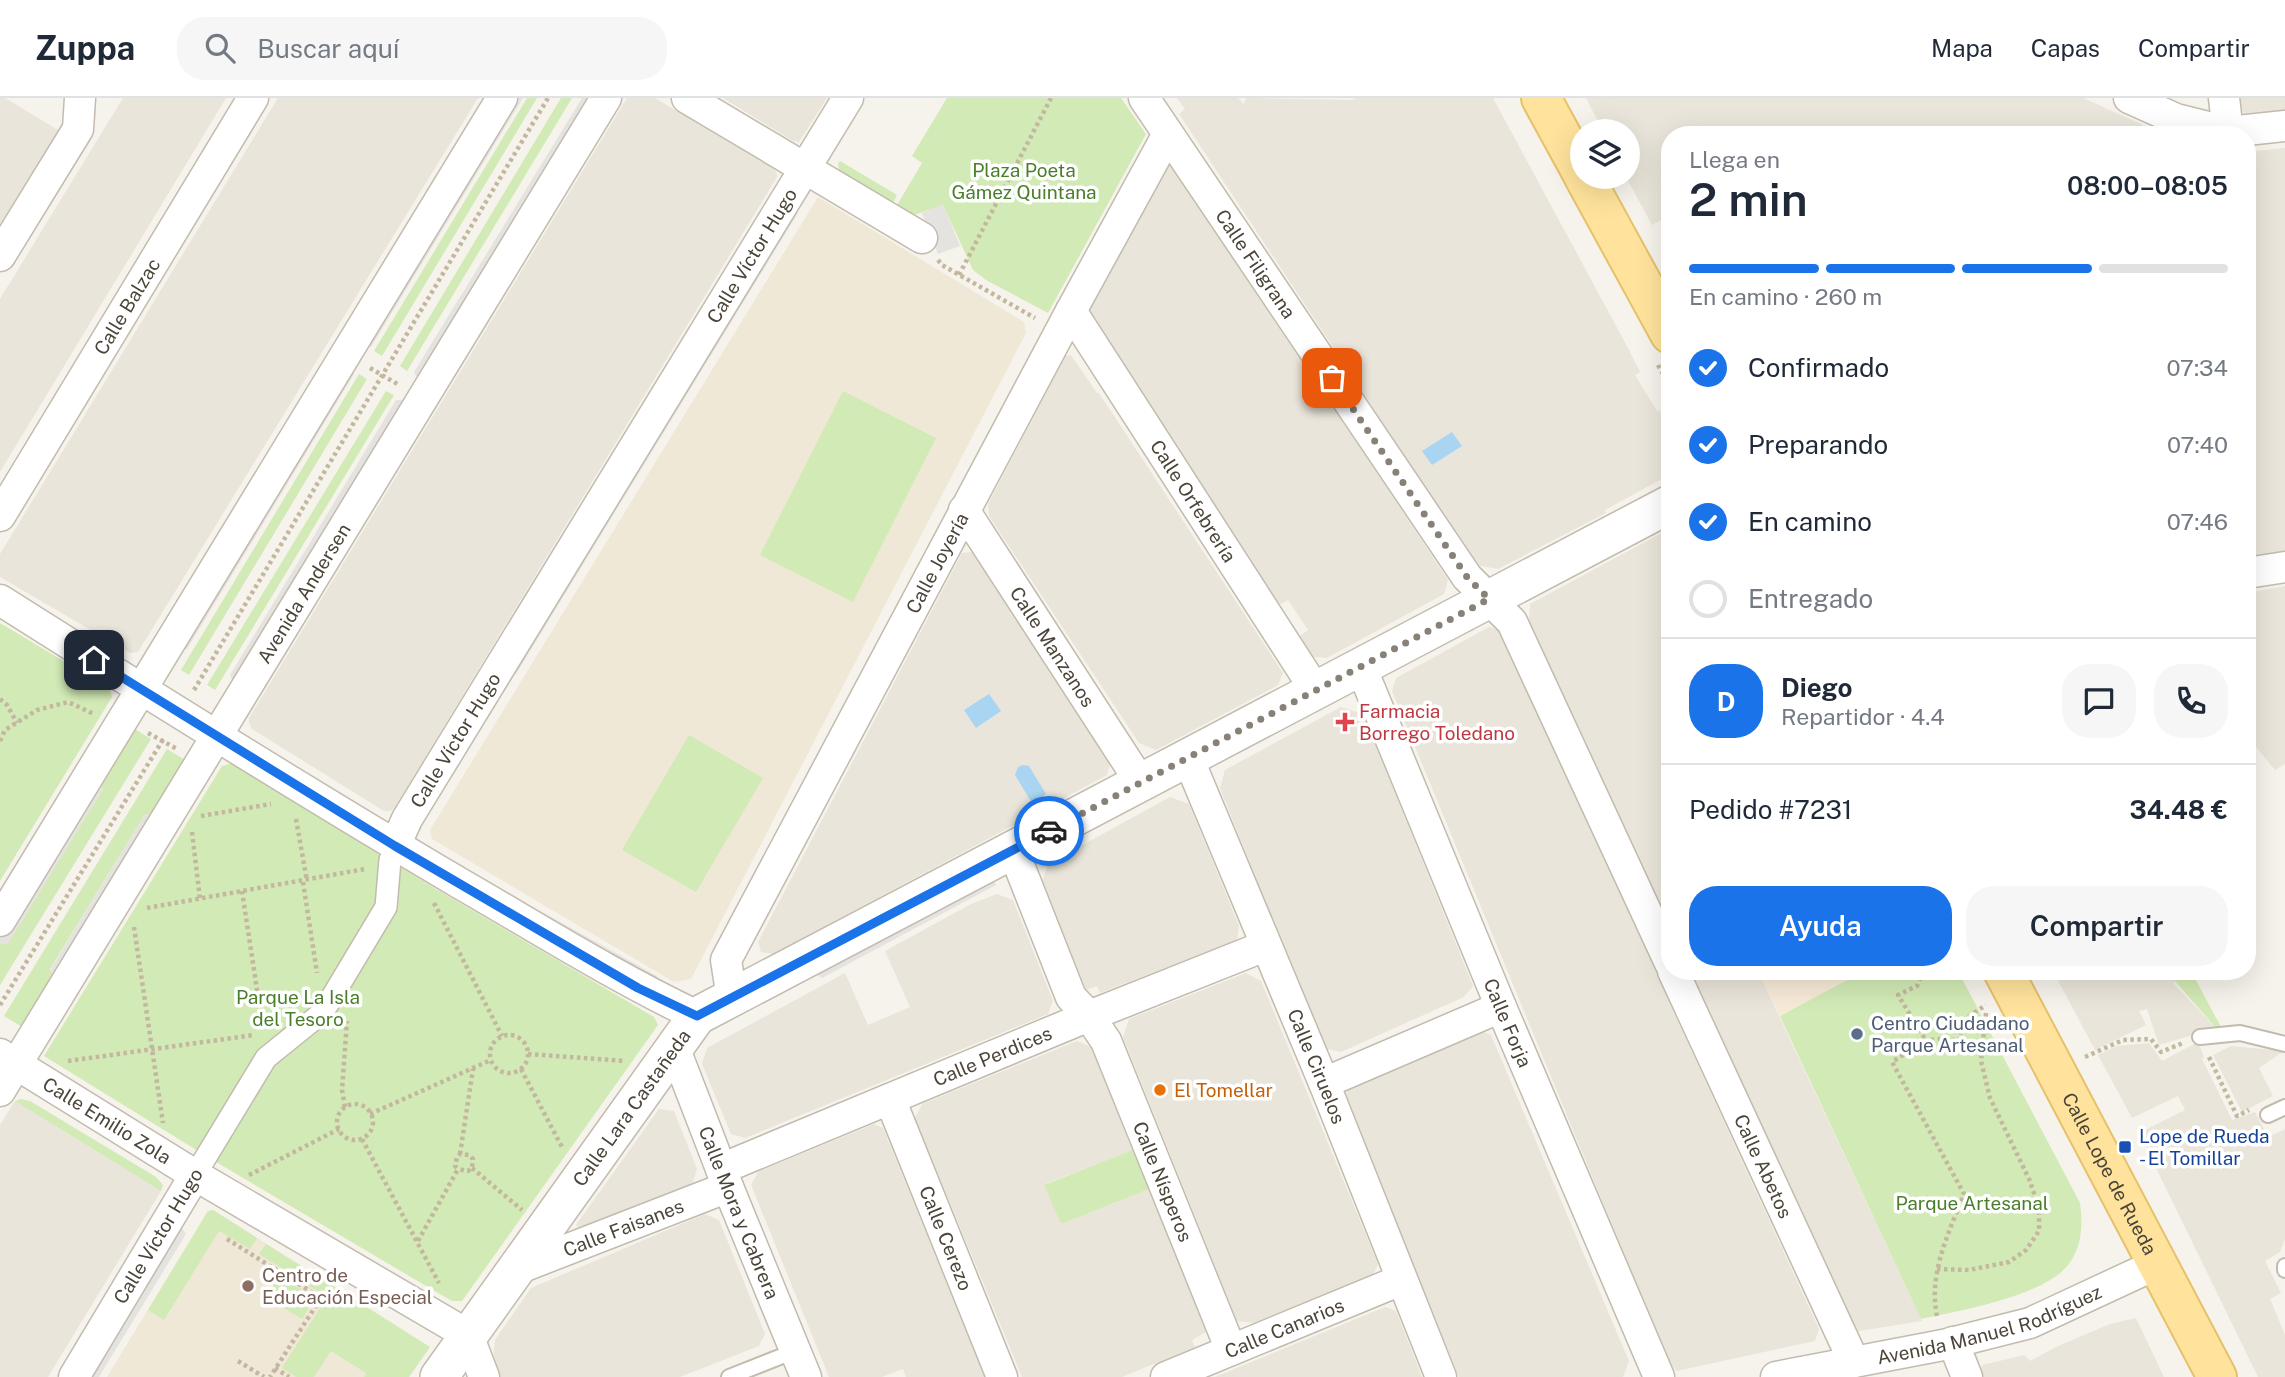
<!DOCTYPE html>
<html lang="es">
<head>
<meta charset="utf-8">
<style>
  body { margin:0; font-family:"Public Sans",sans-serif; background:#f6f6f7; color:#1f2937; height:100vh; display:flex; flex-direction:column; font-size:26px; white-space:nowrap }
  * { box-sizing:border-box; margin:0 }
  p { font-size:23px; color:#747a83 }
  .icon { flex:none; width:38px; height:38px; fill:none; stroke:currentColor; stroke-width:2; stroke-linecap:round; stroke-linejoin:round }
  .map { position:relative; flex:1; overflow:hidden }
  .side { position:absolute; left:1661px; top:28px; width:595px; height:854px; display:flex; flex-direction:column; background:#fff; border-radius:28px; box-shadow:0 7px 28px #0002 }
  .side>* { flex:none }
  .fabs { position:absolute; left:1570px; top:21px; display:grid; gap:14px }
  .fabs a { display:grid; place-items:center; width:70px; height:70px; border-radius:50%; background:#fff; box-shadow:0 7px 28px #0002; font-size:35px }
  .pin { position:absolute; display:grid; place-items:center; width:60px; height:60px; color:#fff; margin:-30px; border-radius:14px; box-shadow:0 4px 10px #0006 }
  .courier { position:absolute; display:grid; place-items:center; width:70px; height:70px; margin:-35px; border:5px solid #1a73e8; border-radius:50%; background:#fff; color:#222; box-shadow:0 2px 9px #0007 }
  .overview em { font-style:normal; font-weight:600 }
  .overview div { display:flex; flex-direction:column-reverse }
  .overview { display:flex; align-items:center; justify-content:space-between; height:119px; padding:0 28px }
  h1 { font-size:46px; font-weight:600; line-height:52px }
  .bar { display:grid; grid-template-columns:repeat(4,1fr); gap:10px 7px; align-content:center; height:84px; padding:0 28px }
  .bar i { height:9px; border-radius:5px; background:#e0e1e3 }
  .bar .active { background:#1a73e8 }
  .bar p { grid-column:span 4 }
  .line { display:flex; align-items:center; gap:18px; padding:0 28px; border-top:2px solid #e0e1e3 }
  .line div { flex:1 }
  .round { display:grid; place-items:center; flex:none; width:74px; height:74px; border-radius:28px; background:#f6f6f7 }
  ol { padding:0 28px; list-style:none }
  li { display:flex; align-items:center; gap:21px; height:77px }
  li p { margin-inline-start:auto }
  li .icon { padding:7px; border-radius:50%; background:#1a73e8; color:#fff; stroke-width:4 }
  li:last-child { color:#747a83 }
  li i { width:38px; height:38px; border:4px solid #e0e1e3; border-radius:50% }
  .primary-button { display:flex; gap:14px; margin-top:auto; padding:14px 28px }
  .primary-button a { flex:1; height:80px; border-radius:28px; background:#1a73e8; color:#fff; font-size:28px; font-weight:600; line-height:80px; text-align:center }
  .primary-button a+a { background:#f6f6f7; color:#1f2937 }
  header { display:flex; align-items:center; gap:42px; box-sizing:border-box; height:98px; padding:0 35px; background:#fff; border-bottom:2px solid #e0e1e3 }
  header strong { font-size:33px }
  nav { display:flex; gap:38px; margin-inline-start:auto; font-size:24px }
  .search { width:490px; height:63px; background:#f6f6f7; display:flex; align-items:center; gap:18px; box-sizing:border-box; padding:0 24px; border-radius:28px; color:#747a83; font-size:26px }
  .map>svg:first-child { display:block }
</style>
</head>
<body>
<header>
<strong>Zuppa</strong>
<div class="search"><svg class="icon" aria-label="search" viewBox="0 0 24 24"><circle cx="10" cy="10" r="6"/><path d="M15 15l6 6"/></svg>Buscar aquí</div>
<nav><a>Mapa</a><a>Capas</a><a>Compartir</a></nav>
</header>
<div class="map">
<svg width="2285" height="1279" viewBox="0 0 2285 1279">
  <rect width="100%" height="100%" fill="#f6f3ec"/>
  <g fill="#eae5da">
    <path d="M0 0H5L58 32 0 127Z"/>
    <path d="M123 0H226L0 374V201Z"/>
    <path d="M278 0H478L138 554 130 555 0 479V456Z"/>
    <path d="M627 0H655L774 71 777 76V79L395 709 391 713H384L252 631 249 625V620Z"/>
    <path d="M723 0H827L799 44 793 43Z"/>
    <path d="M1177 0H1238L1244 6 1246 0 1352 2 1357 0H1493L1628 250 1640 274 1635 277 1657 313 1659 312 1669 332V377L1605 412 1606 415 1498 471 1477 467 1179 16 1185 11Z"/>
    <path d="M1586 0H2083L2141 26 2153 37H1670L1669 118 1652 127 1626 79 1628 33H1603Z"/>
    <path d="M2237 0H2285V15L2249 17 2241 13Z"/>
    <path d="M2285 50V453L2258 459 2250 456 2247 450V54Z"/>
    <path d="M1167 63 1171 65 1448 482 1444 496 1327 560 1313 559 1300 538 1308 532 1288 502 1279 507 1259 478 1093 225 1090 212Z"/>
    <path d="M1071 257 1097 295H1099L1283 575 1278 587 1156 652 1139 645 989 418 988 406 1065 258Z"/>
    <path d="M1669 431 1670 665 1665 668 1670 678 1669 831 1529 522 1530 506Z"/>
    <path d="M973 454 1111 662 1107 677 773 856 761 854 758 844 962 455Z"/>
    <path d="M2285 488V666L2275 672 2256 649 2247 654V495Z"/>
    <path d="M1489 529 1502 533 1596 737 1670 906 1819 1231 1815 1243 1677 1273 1669 1265 1392 593 1396 580Z"/>
    <path d="M1341 609 1363 616 1473 888 1464 899 1341 954 1324 950 1220 690 1225 672Z"/>
    <path d="M1170 699 1189 706 1239 828 1237 842 1100 895 1097 888 1086 892 1042 784 1048 766Z"/>
    <path d="M997 796 1013 802 1053 903 1048 916 745 1040 731 1036 702 966 707 950 845 875 868 927 910 909 885 853 971 806Z"/>
    <path d="M1689 873H1758L1922 1223 1859 1233 1849 1228Z"/>
    <path d="M2053 873H2166L2175 883 2174 886 2216 930 2159 947 2147 911 2139 913 2146 927 2095 952Z"/>
    <path d="M1246 875 1261 883 1378 1166 1373 1177 1254 1225 1237 1223 1123 939 1129 921Z"/>
    <path d="M1478 932 1491 937 1629 1263 1623 1279H1459L1345 999 1351 986Z"/>
    <path d="M1077 943 1091 949 1132 1052 1045 1086 1061 1126 1149 1091 1206 1234 1192 1242 1195 1249 1122 1279H1022L915 1020 922 1006Z"/>
    <path d="M2198 944 2204 959 2202 961 2232 1022 2255 1014 2268 1039 2285 1031V1141L2280 1154 2265 1163 2281 1195 2270 1201 2285 1237V1279H2258L2139 1035 2185 1012 2178 998 2132 1020 2098 957 2117 948 2149 945 2162 963Z"/>
    <path d="M2231 948 2284 953 2259 970 2273 998 2242 1014 2213 957Z"/>
    <path d="M15 1003 161 1093 48 1279H0V1027Z"/>
    <path d="M659 1011 674 1013 697 1071 692 1087 580 1132 576 1127Z"/>
    <path d="M874 1026 883 1030 985 1279H906L903 1271 882 1279H829L751 1087 758 1074Z"/>
    <path d="M705 1116 719 1122 765 1236 759 1248 680 1279H500L493 1262 495 1242 531 1190Z"/>
    <path d="M1385 1209 1396 1213 1422 1279H1215Z"/>
    <path d="M2136 1220 2164 1279H1984L1981 1273 1982 1267 2025 1257 2030 1263 2056 1249 2110 1226Z"/>
  </g>
  <path fill="#f7ead8" d="M1758 873H1864L1780 918Z"/>
  <g fill="#efe8d6">
    <path d="M818 99 1024 224 1026 235 691 881 674 884 432 741 430 732Z"/>
    <path d="M213 1112 430 1249 409 1279H107L208 1113Z"/>
  </g>
  <g fill="#d2eab5">
    <path d="M527 0H537L382 258 374 253Z"/>
    <path d="M561 0H572L407 273 400 268Z"/>
    <path d="M947 0H1121L1146 36 1048 215 986 182 973 172 943 107 914 117 897 107 922 65 912 58Z"/>
    <path d="M840 63 897 97 893 105 839 72 838 65Z"/>
    <path d="M359 276 367 281 189 577 181 572Z"/>
    <path d="M386 293 394 297 215 592 207 587Z"/>
    <path d="M843 293 936 340 853 504 760 457Z"/>
    <path d="M0 525 110 591 112 599 0 783Z"/>
    <path d="M130 628 151 641 0 887V846L8 845 103 691 97 683Z"/>
    <path d="M689 637 763 680 696 794 622 752Z"/>
    <path d="M167 651 187 663 156 716H145L50 871 55 881 24 930 4 918Z"/>
    <path d="M232 665 436 791 654 919 658 927 462 1203H452L438 1195 211 1061 44 958 222 668Z"/>
    <path d="M1864 873H1958L2080 1105C2083 1127 2082 1149 2068 1167 2044 1198 1959 1213 1921 1221L1780 918Z"/>
    <path d="M2166 873H2191L2222 931 2218 932Z"/>
    <path d="M21 1001 30 1003 156 1079 163 1087 161 1093 15 1003Z"/>
    <path d="M1132 1052 1149 1091 1061 1126 1044 1087Z"/>
    <path d="M213 1112 257 1140 250 1151 219 1133 164 1222 148 1212 208 1113Z"/>
    <path d="M266 1146 430 1249 409 1279H364L366 1275 331 1253 314 1279H296L282 1270 327 1199 259 1156Z"/>
    <path d="M279 1178 315 1200 302 1221 266 1199Z"/>
  </g>
  <g fill="#e5e3e0">
    <path d="M513 0H523L371 249H362Z"/>
    <path d="M582 0H592L420 285 414 274Z"/>
    <path d="M793 104 798 115 516 576 506 578Z"/>
    <path d="M943 106 960 148 938 156 922 115Z"/>
    <path d="M351 268 354 276 187 551H177Z"/>
    <path d="M396 302H409L235 587 230 577Z"/>
    <path d="M97 683 103 691 8 846H0V841Z"/>
    <path d="M145 716H156L55 881 50 872Z"/>
    <path d="M455 765 657 878V888L445 768Z"/>
    <path d="M992 780 996 787 822 880 814 875Z"/>
    <path d="M181 1129 186 1136 99 1279H89Z"/>
  </g>
  <g fill="#a9d4f2">
    <path d="M1452 334 1462 348 1432 367 1422 353Z"/>
    <path d="M989 596 1001 613 976 630 964 612Z"/>
    <path d="M1023 667 1029 668 1046 696 1032 705 1015 677 1018 669Z"/>
  </g>
  <g fill="none" stroke-linecap="round" stroke-linejoin="round">
    <g stroke="#c2bbae" stroke-width="18">
      <g id="service">
        <path d="M2200 939 2240 935 2285 946"/>
        <path d="M2268 1017 2285 1009"/>
        <path d="M2285 1168V1172"/>
        <path d="M729 1279 795 1253"/>
      </g>
    </g>
    <g stroke="#c2bbae" stroke-width="24">
      <path id="pedestrian" d="M195 1077 266 960 323 914 386 809 390 762 395 748"/>
    </g>
    <g stroke="#c2bbae" stroke-width="33">
      <g id="minor">
        <path d="M687 0 922 140"/>
        <path id="s1" d="M1144 0 1467 479 1512 524 1670 865"/>
        <path d="M2129 0 2176 21 2228 34 2285 28"/>
        <path d="M2224 0 2228 34"/>
        <path d="M0 158 78 31 80 0"/>
        <path id="s2" d="M1071 213 1316 593"/>
        <path id="s3" d="M964 412 1141 685"/>
        <path id="s4" d="M0 418 253 0"/>
        <path d="M2247 475 2285 469"/>
        <path d="M0 502C153 599 305 694 461 786 539 831 615 879 697 918"/>
        <path id="s5" d="M1361 569 1501 909 1659 1279"/>
        <path id="s6" d="M1188 660 1324 985 1441 1279"/>
        <path id="s7" d="M395 748 407 721 848 0"/>
        <path id="s8" d="M1013 752 1071 899 1089 918 1106 943 1231 1252"/>
        <path d="M0 823 502 0"/>
        <path id="s9" d="M1673 873 1854 1264"/>
        <path id="s10" d="M732 900 726 862 1071 213 1168 36"/>
        <path id="s11" d="M674 949 728 1089 806 1279"/>
        <path id="s12" d="M0 956 195 1077 468 1237 484 1279"/>
        <path d="M1324 985 1501 909"/>
        <path id="s13" d="M0 993 606 0"/>
        <path id="s14" d="M890 1001 1002 1279"/>
        <path id="s15" d="M721 1071 1089 918 1265 848"/>
        <path id="s16" d="M517 1171 728 1089"/>
        <path d="M1953 1244 1967 1279"/>
        <path d="M74 1279 195 1077"/>
        <path id="s17" d="M1166 1279 1401 1182"/>
        <path id="s18" d="M1776 1279 1943 1247 2030 1225 2157 1166"/>
      </g>
    </g>
    <g stroke="#c2bbae" stroke-width="40">
      <g id="tertiary">
        <path id="s19" d="M439 1279 697 918 1670 406"/>
      </g>
    </g>
    <g stroke="#e6c16a" stroke-width="42">
      <g id="primary">
        <path d="M1541 0 1582 75"/>
        <path d="M1584 79 1670 236"/>
        <path id="s20" d="M2003 873 2217 1279"/>
      </g>
    </g>
    <g stroke="#c4b79f" stroke-width="4.5" stroke-dasharray="3.5 3.5" stroke-linecap="butt">
      <path d="M938 162 942 167 1035 220"/>
      <path d="M959 177 1051 0"/>
      <path d="M1658 267 1670 288"/>
      <path d="M370 270 399 287"/>
      <path d="M194 592 548 0"/>
      <path d="M0 601 7 607 17 625"/>
      <path d="M148 635 177 651"/>
      <path d="M0 643 5 632 37 612 68 604 94 616"/>
      <path d="M201 718 271 706"/>
      <path d="M296 721 307 783"/>
      <path d="M192 734 200 801"/>
      <path d="M303 784 317 875"/>
      <path d="M242 793 263 931"/>
      <path d="M434 805 502 938"/>
      <path d="M147 810 365 771"/>
      <path d="M134 829 163 1025"/>
      <path d="M1923 873 1917 888 1898 897 1927 944"/>
      <path d="M1928 873 1937 876 1943 873"/>
      <path d="M0 907 164 640"/>
      <circle cx="509" cy="956" r="19"/>
      <path d="M528 956 625 963"/>
      <path d="M2085 959 2123 942 2151 941 2161 954 2183 945"/>
      <path d="M2209 959 2237 1018 2249 1012"/>
      <path d="M68 963 254 937"/>
      <path d="M521 971 563 1051"/>
      <circle cx="355" cy="1024" r="18"/>
      <path d="M345 1009 342 992 347 923"/>
      <path d="M370 1016 491 962"/>
      <path d="M362 1041 439 1185"/>
      <path d="M460 1056 473 971"/>
      <path d="M472 1070 522 1112"/>
      <path d="M249 1077 339 1031"/>
      <path d="M227 1141 321 1200 270 1279"/>
      <path d="M418 1143 458 1071 455 1068 457 1059 460 1056 469 1057 473 1061 472 1070 468 1073 458 1071"/>
      <path d="M1937 1171 1969 1172 2009 1164 2026 1152 2039 1133V1111L2030 1083 1990 1000 1981 963 1986 915"/>
      <path d="M1937 1218C1928 1176 1949 1134 1964 1096L1892 964C1919 948 1926 936 1959 943L1963 922 1986 907"/>
      <path d="M238 1263 264 1279"/>
      <path d="M275 1270 289 1279"/>
    </g>
    <use href="#service" stroke="#fff" stroke-width="14"/>
    <use href="#pedestrian" stroke="#fff" stroke-width="21"/>
    <use href="#minor" stroke="#fff" stroke-width="30"/>
    <use href="#tertiary" stroke="#fff" stroke-width="37"/>
    <use href="#primary" stroke="#ffe39c" stroke-width="38"/>
  </g>
  <g fill="none" stroke-linecap="round" stroke-linejoin="round">
    <path stroke="#878178" stroke-width="7" stroke-dasharray="0 12.6" d="M1049 733 1489 501 1467 479 1332 280"/>
    <path stroke="#1a73e8" stroke-width="9" d="M94 562 395 748 638 890 697 918 1049 733"/>
  </g>
  <path fill="#e0444e" stroke="#fff" stroke-width="2.5" d="M1341.5 613.5h7v7h7v7h-7v7h-7v-7h-7v-7h7z"/>
  <circle fill="#5c6f8a" stroke="#fff" stroke-width="2.5" cx="1857" cy="936" r="7"/>
  <circle fill="#e8710a" stroke="#fff" stroke-width="2.5" cx="1160" cy="992" r="7"/>
  <rect fill="#1a4fb4" stroke="#fff" stroke-width="2.5" x="2118" y="1042" width="14" height="14" rx="3.5"/>
  <circle fill="#8d6e63" stroke="#fff" stroke-width="2.5" cx="248" cy="1188" r="7"/>
  <g text-anchor="middle" dominant-baseline="central" stroke-width="7" stroke-linejoin="round" paint-order="stroke">
    <g font-size="19" fill="#4a7f2a" stroke="#fff">
      <text x="1024" y="72">Plaza Poeta<tspan x="1024" dy="22">Gámez Quintana</tspan></text>
      <text x="298" y="899">Parque La Isla<tspan x="298" dy="22">del Tesoro</tspan></text>
      <text x="1972" y="1105">Parque Artesanal</text>
    </g>
    <g font-size="19" fill="#4b4439" stroke="#fff">
      <text stroke="none"><textPath href="#s7" startOffset="690">Calle Víctor Hugo</textPath></text>
      <text stroke="none"><textPath href="#s1" startOffset="200">Calle Filigrana</textPath></text>
      <text stroke="none"><textPath href="#s4" startOffset="245">Calle Balzac</textPath></text>
      <text stroke="none"><textPath href="#s2" startOffset="226">Calle Orfebrería</textPath></text>
      <text stroke="none"><textPath href="#s10" startOffset="488">Calle Joyería</textPath></text>
      <text stroke="none"><textPath href="#s13" startOffset="583">Avenida Andersen</textPath></text>
      <text stroke="none"><textPath href="#s3" startOffset="163">Calle Manzanos</textPath></text>
      <text stroke="none"><textPath href="#s7" startOffset="122">Calle Víctor Hugo</textPath></text>
      <text stroke="none"><textPath href="#s5" startOffset="385">Calle Forja</textPath></text>
      <text stroke="none"><textPath href="#s15" startOffset="294">Calle Perdices</textPath></text>
      <text stroke="none"><textPath href="#s6" startOffset="334">Calle Ciruelos</textPath></text>
      <text stroke="none"><textPath href="#s19" startOffset="331">Calle Lara Castañeda</textPath></text>
      <text stroke="none"><textPath href="#s12" startOffset="126">Calle Emilio Zola</textPath></text>
      <text stroke="none"><textPath href="#s9" startOffset="215">Calle Abetos</textPath></text>
      <text stroke="none"><textPath href="#s20" startOffset="229">Calle Lope de Rueda</textPath></text>
      <text stroke="none"><textPath href="#s8" startOffset="366">Calle Nísperos</textPath></text>
      <text stroke="none"><textPath href="#s11" startOffset="178">Calle Mora y Cabrera</textPath></text>
      <text stroke="none"><textPath href="#s16" startOffset="114">Calle Faisanes</textPath></text>
      <text transform="translate(158 1138) rotate(-59)">Calle Víctor Hugo</text>
      <text stroke="none"><textPath href="#s14" startOffset="150">Calle Cerezo</textPath></text>
      <text stroke="none"><textPath href="#s18" startOffset="220">Avenida Manuel Rodríguez</textPath></text>
      <text stroke="none"><textPath href="#s17" startOffset="128">Calle Canarios</textPath></text>
    </g>
    <g font-size="19" fill="#be3a42" stroke="#fff" text-anchor="start">
      <text x="1359" y="613">Farmacia<tspan x="1359" dy="22">Borrego Toledano</tspan></text>
    </g>
    <g font-size="19" fill="#4e5e75" stroke="#fff" text-anchor="start">
      <text x="1871" y="925">Centro Ciudadano<tspan x="1871" dy="22">Parque Artesanal</tspan></text>
    </g>
    <g font-size="19" fill="#c56008" stroke="#fff" text-anchor="start">
      <text x="1174" y="992">El Tomellar</text>
    </g>
    <g font-size="19" fill="#164399" stroke="#fff" text-anchor="start">
      <text x="2139" y="1038">Lope de Rueda<tspan x="2139" dy="22">- El Tomillar</tspan></text>
    </g>
    <g font-size="19" fill="#785e54" stroke="#fff" text-anchor="start">
      <text x="262" y="1177">Centro de<tspan x="262" dy="22">Educación Especial</tspan></text>
    </g>
  </g>
</svg>
<div class="fabs">
<a><svg class="icon" aria-label="layers" viewBox="0 0 24 24"><path d="M12 4l9 5-9 5-9-5zM3 14l9 5 9-5"/></svg></a>
</div>
<div class="pin" style="left:1332px;top:280px;background:#ea580c"><svg class="icon" aria-label="bag" viewBox="0 0 24 24"><path d="M5 8h14l-1 12H6zM9 8a3 3 0 0 1 6 0"/></svg></div>
<div class="pin" style="left:94px;top:562px;background:#1f2937"><svg class="icon" aria-label="home" viewBox="0 0 24 24"><path d="M3 11l9-7 9 7M6 9v11h12V9"/></svg></div>
<div class="courier" style="left:1049px;top:733px"><svg class="icon" aria-label="car" viewBox="0 0 24 24"><path d="M5 17H2v-5l4-1 3-4h7l3 4 3 1v5h-3M9 17h6M6 11h13"/><circle cx="7" cy="17" r="2"/><circle cx="17" cy="17" r="2"/></svg></div>
<section class="side">
<div class="overview"><div><h1>2 min</h1><p>Llega en</p></div><em>08:00–08:05</em></div>
<div class="bar"><i class="active"></i><i class="active"></i><i class="active"></i><i></i><p>En camino · 260 m</p></div>
<ol>
<li><svg class="icon" aria-label="check" viewBox="0 0 24 24"><path d="M5 12l5 5 9-10"/></svg>Confirmado<p>07:34</p></li>
<li><svg class="icon" aria-label="check" viewBox="0 0 24 24"><path d="M5 12l5 5 9-10"/></svg>Preparando<p>07:40</p></li>
<li><svg class="icon" aria-label="check" viewBox="0 0 24 24"><path d="M5 12l5 5 9-10"/></svg>En camino<p>07:46</p></li>
<li><i></i>Entregado</li>
</ol>
<div class="line" style="height:126px"><b class="round" style="background:#1a73e8;color:#fff">D</b><div><b>Diego</b><p>Repartidor · 4.4</p></div><a class="round"><svg class="icon" aria-label="chat" viewBox="0 0 24 24"><path d="M4 5h16v11H9l-5 4z"/></svg></a><a class="round"><svg class="icon" aria-label="phone" viewBox="0 0 24 24"><path d="M5 4h4l2 5-3 2q2 4 5 5l2-3 5 2v4C11 20 4 13 5 4z"/></svg></a></div>
<div class="line" style="height:91px"><div>Pedido #7231</div><b>34.48 €</b></div>
<div class="primary-button"><a>Ayuda</a><a>Compartir</a></div>
</section>
</div>
</body>
</html>
